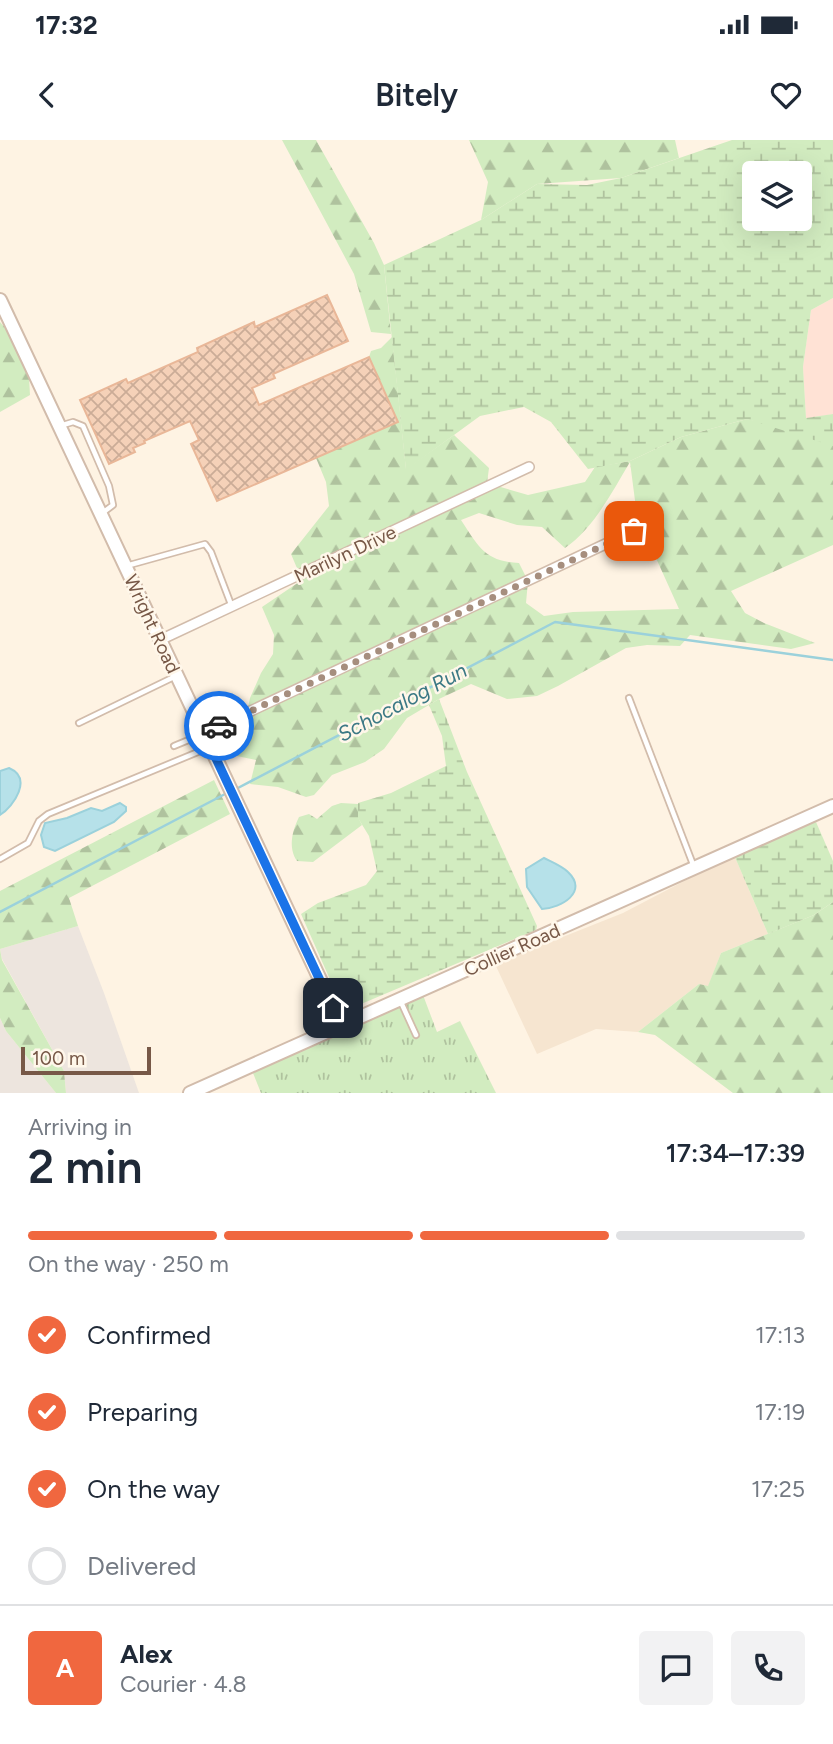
<!DOCTYPE html>
<html lang="en">
<head>
<meta charset="utf-8">
<style>
  body { margin:0; font-family:Figtree,sans-serif; background:#f2f2f3; color:#1f2937; height:100vh; display:flex; flex-direction:column; font-size:26px; white-space:nowrap }
  * { box-sizing:border-box; margin:0 }
  p { font-size:23px; color:#747a83 }
  .icon { flex:none; width:38px; height:38px; fill:none; stroke:currentColor; stroke-width:2; stroke-linecap:round; stroke-linejoin:round }
  .map { position:relative; height:953px; overflow:hidden }
  .sheet { display:flex; flex-direction:column; background:#fff; flex:1 }
  .sheet>* { flex:none }
  .tools { position:absolute; left:742px; top:21px; display:grid; gap:14px }
  .tools a { display:grid; place-items:center; width:70px; height:70px; border-radius:7px; background:#fff; box-shadow:0 7px 28px #0002; font-size:35px }
  .scale { position:absolute; left:21px; bottom:18px; width:130px; box-sizing:border-box; padding-left:7px; border:4px solid #775847; border-top:0; font-size:19px; line-height:24px; white-space:nowrap; color:#775847; -webkit-text-stroke:5px #fff7ea; paint-order:stroke }
  .pin { position:absolute; display:grid; place-items:center; width:60px; height:60px; color:#fff; margin:-30px; border-radius:14px; box-shadow:0 4px 10px #0006 }
  .courier { position:absolute; display:grid; place-items:center; width:70px; height:70px; margin:-35px; border:5px solid #1a73e8; border-radius:50%; background:#fff; color:#222; box-shadow:0 2px 9px #0007 }
  .headline em { font-style:normal; font-weight:600 }
  .headline div { display:flex; flex-direction:column-reverse }
  .headline { display:flex; align-items:center; justify-content:space-between; height:119px; padding:0 28px }
  h1 { font-size:46px; font-weight:600; line-height:52px }
  .bar { display:grid; grid-template-columns:repeat(4,1fr); gap:10px 7px; align-content:center; height:84px; padding:0 28px }
  .bar i { height:9px; border-radius:5px; background:#e0e1e3 }
  .bar .selected { background:#f0673f }
  .bar p { grid-column:span 4 }
  .line { display:flex; align-items:center; gap:18px; padding:0 28px; border-top:2px solid #e0e1e3 }
  .line div { flex:1 }
  .round { display:grid; place-items:center; flex:none; width:74px; height:74px; border-radius:7px; background:#f2f2f3 }
  ol { padding:0 28px; list-style:none }
  li { display:flex; align-items:center; gap:21px; height:77px }
  li p { margin-inline-start:auto }
  li .icon { padding:7px; border-radius:50%; background:#f0673f; color:#fff; stroke-width:4 }
  li:last-child { color:#747a83 }
  li i { width:38px; height:38px; border:4px solid #e0e1e3; border-radius:50% }
  .status { display:flex; justify-content:space-between; align-items:center; height:49px; padding:0 35px; background:#fff; direction:ltr }
  .status svg { height:19px; fill:currentColor }
  header { display:flex; justify-content:space-between; align-items:center; height:91px; padding:0 28px; background:#fff; font-size:32px; font-weight:600 }
  .map>svg:first-child { display:block }
</style>
</head>
<body>
<div class="status"><b>17:32</b><svg viewBox="0 0 49 12"><path d="M0 12V9h3v3zM5 12V6h3v6zM10 12V3h3v9zM15 12V0h3v12zM26 1h20v11H26zM47 4h2v5h-2z"/></svg></div>
<header><svg class="icon" aria-label="back" viewBox="0 0 24 24"><path d="M15 5l-7 7 7 7"/></svg>Bitely<svg class="icon" aria-label="heart" viewBox="0 0 24 24"><path d="M12 20l-8-8c-3-5 5-10 8-4 3-6 11-1 8 4z"/></svg></header>
<div class="map">
<svg width="833" height="953" viewBox="0 0 833 953">
  <defs>
    <pattern id="grass-tufts" width="24" height="20" patternUnits="userSpaceOnUse" patternTransform="scale(1.75)"><rect width="24" height="20" fill="#d2ecc0"/><path d="M3 7l-1-3M5 7V3M7 7l1-3M15 17l-1-3M17 17v-4M19 17l1-3" fill="none" stroke="#afc29e"/></pattern>
    <pattern id="forest-firs" width="22" height="20" patternUnits="userSpaceOnUse" patternTransform="scale(1.75)"><rect width="22" height="20" fill="#d2ecc0"/><path d="M5 1l3.5 6h-7zM16 11l3.5 6h-7z" fill="#afc29e"/></pattern>
    <pattern id="wetland-marsh" width="20" height="14" patternUnits="userSpaceOnUse" patternTransform="scale(1.75)"><rect width="20" height="14" fill="#d2ecc0"/><path d="M1 5h8M5 5V1M11 12h8M15 12V8" fill="none" stroke="#afc29e"/></pattern>
    <pattern id="building-cross-hatch" width="8" height="8" patternUnits="userSpaceOnUse" patternTransform="scale(1.75)"><rect width="8" height="8" fill="#f5d1b8"/><path d="M0 0l8 8M0 8l8-8" fill="none" stroke="#cbac97"/></pattern>
  </defs>
  <rect width="100%" height="100%" fill="#fef3e3"/>
  <path fill="#f6e5d0" d="M734 715 768 794 721 813 708 847 699 844 638 892 596 889 537 914 495 824 623 773Z"/>
  <path fill="#ffe2d5" d="M833 158V274L806 279 803 227 811 170Z"/>
  <g fill="#ede5de">
    <path d="M78 786 104 853 139 953H66L64 931 2 819 0 809Z"/>
    <path d="M0 878 6 891 56 953H0Z"/>
  </g>
  <path fill="url(#grass-tufts)" d="M423 855 437 892 460 881 496 953H261L253 933Z"/>
  <g fill="url(#forest-firs)" fill-rule="evenodd">
    <path d="M282 0H316L374 103 384 125 391 194 371 192 354 134Z"/>
    <path d="M469 0H675L679 18 621 38 537 44 481 80 488 42Z"/>
    <path d="M0 182 8 191 29 237 30 255 0 272Z"/>
    <path d="M392 197 406 329 454 295 489 328 487 343 528 355 585 342 595 327 630 321 681 297 747 279 833 298V405L731 451 745 473 764 483 815 503 791 509 690 495 680 506 647 505 626 508 558 546 537 556 507 559 471 544 439 559 407 578 384 609 365 622 332 635 314 655 306 657 278 647 250 644 256 620 232 615 222 605 244 586 250 558 261 533 273 514 274 495 262 467 302 440 291 414 329 366 326 342 316 318 398 282 369 217 371 211 381 208ZM630 322 637 376 679 469 573 472 544 476 526 463 528 441 519 423C484 421 479 407 461 380L479 373 517 385 542 387 565 408C594 388 612 352 630 322Z"/>
    <path d="M214 640 230 674 69 758 78 786 0 809 2 820 64 931 66 953H56L6 891 0 878V751Z"/>
    <path d="M341 663 358 664V677L362 685 313 722 297 721C288 708 292 691 299 677L309 674 317 679 332 666Z"/>
    <path d="M833 762V953H733L655 895 638 892 699 844 708 846 721 813 814 775Z"/>
  </g>
  <g fill="url(#wetland-marsh)" fill-rule="evenodd">
    <path d="M732 0H833V158L811 170 803 227 806 278 833 274V306L747 279 681 297 630 321 588 329 551 282 524 267 480 276 406 330 384 125 481 80 537 44 587 45 621 38ZM800 33V79H754V33Z"/>
    <path d="M439 559 467 632 537 786 536 790 354 867 347 868 340 862 301 774 318 763 366 745 377 731 369 696 358 678V663L391 653 446 626 442 596 429 565Z"/>
    <path d="M816 682 833 721V762L814 775 768 794 734 715Z"/>
  </g>
  <g fill="#b6e1e9" stroke="#9bd1db" stroke-width="2">
    <path d="M9 628C33 638 14 666 0 675V631Z"/>
    <path d="M120 663 126 667V671L114 682 55 711 44 707 41 695 45 683 67 678 91 668 102 671Z"/>
    <path d="M544 718C552 722 562 726 568 732 589 752 561 768 542 769L527 747 526 729Z"/>
  </g>
  <g fill="none" stroke-linecap="round" stroke-linejoin="round">
    <g stroke="#9bd1db" stroke-width="2.5">
      <path d="M236 649 555 482 833 520"/>
      <path d="M0 772 227 653"/>
    </g>
  </g>
  <path fill="url(#building-cross-hatch)" stroke="#e9b798" stroke-width="2" d="M327 155 348 201 273 234 275 238 252 248 259 265 369 217 398 282 217 361 191 304 199 300 190 281 144 301 145 303 133 308 135 312 109 324 80 260 126 239 128 243 198 212 197 208 254 182 255 187Z"/>
  <g fill="none" stroke-linecap="round" stroke-linejoin="round">
    <g stroke="#d2bcab" stroke-width="8">
      <g id="service">
        <path d="M63 285 73 282 83 286 109 346 113 365 101 374"/>
        <path d="M126 426 205 404 211 412 232 467"/>
        <path d="M629 558 694 727"/>
        <path d="M79 583 176 536"/>
        <path d="M174 606 203 594"/>
        <path d="M0 719 28 703 39 681 48 674 210 607"/>
        <path d="M400 860 416 895"/>
      </g>
    </g>
    <g stroke="#d2bcab" stroke-width="12">
      <g id="minor">
        <path d="M160 500 529 327"/>
        <path d="M204 593 633 391"/>
      </g>
    </g>
    <g stroke="#d2bcab" stroke-width="16">
      <g id="tertiary">
        <path d="M0 160 341 884"/>
        <path d="M190 953 833 666"/>
      </g>
    </g>
    <use href="#service" stroke="#fff" stroke-width="4.5"/>
    <use href="#minor" stroke="#fff" stroke-width="9"/>
    <use href="#tertiary" stroke="#fff" stroke-width="12"/>
  </g>
  <g fill="none" stroke-linecap="round" stroke-linejoin="round">
    <path stroke="#a68e7e" stroke-width="7" stroke-dasharray="0 12.6" d="M219 586 634 391"/>
    <path stroke="#1a73e8" stroke-width="9" d="M219 586 204 593 333 868"/>
  </g>
  <g text-anchor="middle" dominant-baseline="central" stroke-width="5" stroke-linejoin="round" paint-order="stroke">
    <g font-size="19" fill="#775847" stroke="#fff7ea">
      <text transform="translate(345 414) rotate(-25)">Marilyn Drive</text>
      <text transform="translate(152 484) rotate(65)">Wright Road</text>
      <text transform="translate(512 810) rotate(-24)">Collier Road</text>
    </g>
    <g font-size="21" font-style="italic" fill="#3c7985" stroke="#fff7ea">
      <text transform="translate(402 562) rotate(-28)">Schocalog Run</text>
    </g>
  </g>
</svg>
<div class="tools">
<a><svg class="icon" aria-label="layers" viewBox="0 0 24 24"><path d="M12 4l9 5-9 5-9-5zM3 14l9 5 9-5"/></svg></a>
</div>
<div class="scale">100 m</div>
<div class="pin" style="left:634px;top:391px;background:#ea580c"><svg class="icon" aria-label="bag" viewBox="0 0 24 24"><path d="M5 8h14l-1 12H6zM9 8a3 3 0 0 1 6 0"/></svg></div>
<div class="pin" style="left:333px;top:868px;background:#1f2937"><svg class="icon" aria-label="home" viewBox="0 0 24 24"><path d="M3 11l9-7 9 7M6 9v11h12V9"/></svg></div>
<div class="courier" style="left:219px;top:586px"><svg class="icon" aria-label="car" viewBox="0 0 24 24"><path d="M5 17H2v-5l4-1 3-4h7l3 4 3 1v5h-3M9 17h6M6 11h13"/><circle cx="7" cy="17" r="2"/><circle cx="17" cy="17" r="2"/></svg></div>
</div>
<section class="sheet">
<div class="headline"><div><h1>2 min</h1><p>Arriving in</p></div><em>17:34–17:39</em></div>
<div class="bar"><i class="selected"></i><i class="selected"></i><i class="selected"></i><i></i><p>On the way · 250 m</p></div>
<ol>
<li><svg class="icon" aria-label="check" viewBox="0 0 24 24"><path d="M5 12l5 5 9-10"/></svg>Confirmed<p>17:13</p></li>
<li><svg class="icon" aria-label="check" viewBox="0 0 24 24"><path d="M5 12l5 5 9-10"/></svg>Preparing<p>17:19</p></li>
<li><svg class="icon" aria-label="check" viewBox="0 0 24 24"><path d="M5 12l5 5 9-10"/></svg>On the way<p>17:25</p></li>
<li><i></i>Delivered</li>
</ol>
<div class="line" style="height:126px"><b class="round" style="background:#f0673f;color:#fff">A</b><div><b>Alex</b><p>Courier · 4.8</p></div><a class="round"><svg class="icon" aria-label="chat" viewBox="0 0 24 24"><path d="M4 5h16v11H9l-5 4z"/></svg></a><a class="round"><svg class="icon" aria-label="phone" viewBox="0 0 24 24"><path d="M5 4h4l2 5-3 2q2 4 5 5l2-3 5 2v4C11 20 4 13 5 4z"/></svg></a></div>
</section>
</body>
</html>
